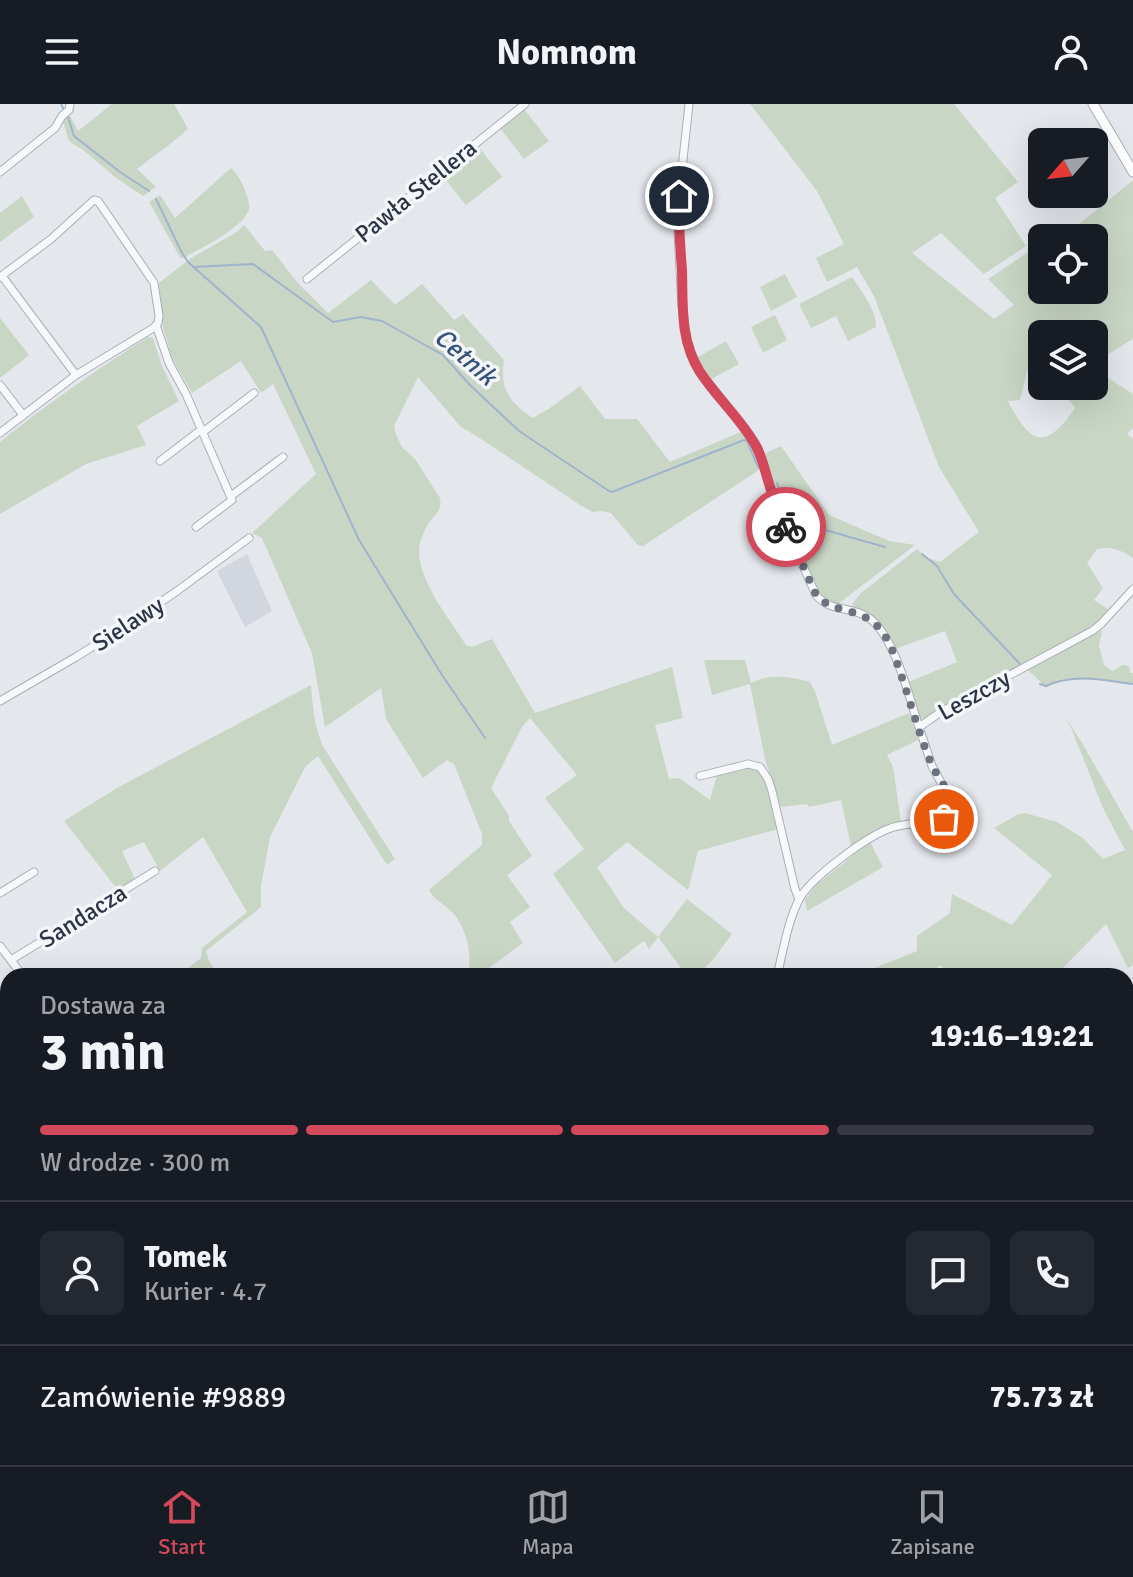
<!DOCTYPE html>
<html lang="pl">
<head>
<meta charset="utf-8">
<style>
  body { margin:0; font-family:Signika,sans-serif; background:#242831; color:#f1f3f6; height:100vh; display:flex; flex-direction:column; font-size:30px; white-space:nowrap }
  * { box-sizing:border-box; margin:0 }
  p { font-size:26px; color:#9ea1a6 }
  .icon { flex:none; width:44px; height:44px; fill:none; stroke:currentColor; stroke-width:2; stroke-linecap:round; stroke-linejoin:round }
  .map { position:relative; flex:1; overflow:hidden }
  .drawer { position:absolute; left:0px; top:864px; width:1134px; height:498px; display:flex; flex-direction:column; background:#171b24; border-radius:24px 24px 0 0; box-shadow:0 8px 32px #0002 }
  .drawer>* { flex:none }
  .needle { width:52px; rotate:242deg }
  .tools { position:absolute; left:1028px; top:24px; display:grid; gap:16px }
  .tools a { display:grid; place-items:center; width:80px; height:80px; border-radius:12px; background:#171b24; box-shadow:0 8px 32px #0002; font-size:40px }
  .pin { position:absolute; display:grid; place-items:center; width:68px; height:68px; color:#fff; margin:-34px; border:4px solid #fff; border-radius:50%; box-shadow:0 2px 8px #0007 }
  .courier { position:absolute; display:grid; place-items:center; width:80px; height:80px; margin:-40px; border:6px solid #d1495b; border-radius:50%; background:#fff; color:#222; box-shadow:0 2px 10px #0007 }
  .head em { font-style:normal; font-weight:700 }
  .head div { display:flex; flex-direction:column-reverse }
  .head { display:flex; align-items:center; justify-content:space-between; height:136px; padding:0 40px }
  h1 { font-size:52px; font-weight:700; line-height:60px }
  .bar { display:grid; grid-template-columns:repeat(4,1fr); gap:12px 8px; align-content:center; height:96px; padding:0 40px }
  .bar i { height:10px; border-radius:6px; background:#363941 }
  .bar .active { background:#d1495b }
  .bar p { grid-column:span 4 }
  .line { display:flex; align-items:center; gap:20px; padding:0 40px; border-top:2px solid #363941 }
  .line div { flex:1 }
  .round { display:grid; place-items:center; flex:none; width:84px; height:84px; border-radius:12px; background:#242831 }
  header { display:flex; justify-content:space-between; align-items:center; height:104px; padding:0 40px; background:#171b24; font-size:36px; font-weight:700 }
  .tab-bar { display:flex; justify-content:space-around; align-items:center; height:112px; border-top:2px solid #363941; background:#171b24; font-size:22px; color:#9ea1a6 }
  .tab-bar a { display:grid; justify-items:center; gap:4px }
  .tab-bar .active { color:#d1495b }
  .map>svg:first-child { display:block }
</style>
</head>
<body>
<header><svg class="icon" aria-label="menu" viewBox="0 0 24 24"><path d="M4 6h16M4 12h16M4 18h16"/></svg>Nomnom<svg class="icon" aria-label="person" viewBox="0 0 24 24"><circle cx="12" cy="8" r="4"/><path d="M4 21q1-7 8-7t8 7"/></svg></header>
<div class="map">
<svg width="1133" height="1361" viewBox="0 0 1133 1361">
  <rect width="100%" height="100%" fill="#e4e7ec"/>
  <path fill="#d2d6de" d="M247 450 272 507 245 523 217 467Z"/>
  <g fill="#c9d6c5" fill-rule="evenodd">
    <path d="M112 0H174L188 25C172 40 154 51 137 65L156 83 143 92 115 73 82 45 71 39 68 35 63 17 70 12 78 27Z"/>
    <path d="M750 0H954L1018 78 995 94 1026 142 984 170 941 129 912 149 994 215 1014 201 988 175 1042 139V186H1094V134H1049L1067 130 1132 77 1133 78V235L1108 250 1104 258 1094 265 1133 290V324L1127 330 1133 335V454C1121 446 1111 442 1097 445L1087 459 1103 484 1094 496 1109 506 1096 521 926 615 920 614 906 579 957 558 945 527 895 545C885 525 874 512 853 503V499L861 489 917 445 925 453 940 458 979 428 939 363 874 192 857 163 827 178 816 154 844 140 817 87ZM1042 230H1094V282H1059L1075 304C1045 348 1030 340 1008 297L1020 296 1033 244 1042 235Z"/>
    <path d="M524 5 549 37 524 55 500 24Z"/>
    <path d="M478 42 502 73 466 101 441 70Z"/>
    <path d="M231 64C239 72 241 77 245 86 247 93 250 99 249 105 244 124 198 146 181 155L149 98 160 91 175 114Z"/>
    <path d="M22 92 34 113 0 138V109Z"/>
    <path d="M244 121 265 147 272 146 297 178 328 209 371 176 395 201 422 180 454 216 463 210 504 256C499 285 510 299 533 314L550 304 580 282 605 315H637L670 358 743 327 755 346 762 364 643 442 638 441 611 409 601 407 593 408 580 401 475 331 461 323 418 273 394 322 396 331 402 343 415 355 440 394C442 406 437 408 431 416 427 421 424 427 422 433 408 465 449 514 466 541L472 543 492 535 535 609 672 563 683 614 655 621 669 675 679 674 710 696 717 671 748 663 755 664 763 671 778 725 698 747 688 786 627 738 597 763 623 803 658 833 687 795 732 830C720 845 707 870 687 872L658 833 649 845 644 837 615 859 553 770 584 745 545 694 577 671 530 614 522 623 491 684 509 712V717L532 752 507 771 530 803 510 818 523 839 478 872H467C474 854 466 823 453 809 445 800 435 797 429 786L482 741V730L454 660 447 656 423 674 386 615 381 584 325 623 312 549 262 434 252 429 316 370 273 280 261 289 241 257 192 289 172 254 163 223 159 179 191 154 237 128Z"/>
    <path d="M785 170 797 193 771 207 760 183Z"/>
    <path d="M852 173C861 187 877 206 876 223L848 237 836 212 811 224 799 200Z"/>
    <path d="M775 211 787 236 763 249 751 223Z"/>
    <path d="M0 214 29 251 0 274Z"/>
    <path d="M148 233 153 234 161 260 179 297 137 322 146 341 86 360 0 410V338C47 300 96 266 148 233Z"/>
    <path d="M726 237 739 260 710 276 699 258 698 253Z"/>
    <path d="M781 342 829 411 889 437 915 441 838 500 826 497 818 488 781 406 764 350Z"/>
    <path d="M1102 526 1099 542 1104 561 1112 567 1123 561 1129 562 1130 569H1133V581C1106 578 1070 567 1046 584L1034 571 1027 566Z"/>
    <path d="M704 556H745L751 579C771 569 788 572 810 578L815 587 832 641 909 609 918 636 887 651 893 663 901 718 881 724 851 742 841 696 809 703 807 700 780 703 765 655 750 580 712 591Z"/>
    <path d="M311 581C313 604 314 623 324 644L395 755 387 761 318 652 305 663 270 733 261 782V803L206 847 209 857 219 872H178L201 854 202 844 247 808 203 733 160 767 144 738 122 747 135 775 118 786 64 717 117 684Z"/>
    <path d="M1064 611 1082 639 1133 728V861L1128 864 1106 820 1055 872H949L941 861 926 872H855L917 847V832L950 809 952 790 1012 821 1052 771 994 724 1017 711 1025 709 1057 718 1083 734 1103 755 1125 746 1103 704 1072 626Z"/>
    <path d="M870 738 883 763 807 807 805 796 816 781Z"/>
    <path d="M1126 1026 1133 1027V1100L1129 1101 1127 1130 1133 1133V1249L1126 1250Z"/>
    <path d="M0 1182 8 1192V1354H145L156 1361H0Z"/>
    <path d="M1133 1296V1361H1092L1090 1354H1126V1298Z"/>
    <path d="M659 1354H757V1361H661Z"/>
    <path d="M943 1354H1052L1053 1361H944Z"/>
  </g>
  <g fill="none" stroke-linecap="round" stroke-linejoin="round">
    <g stroke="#9fb4cc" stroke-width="2">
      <path d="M61 0 63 4"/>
      <path d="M68 13 74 32 120 68 149 87"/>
      <path d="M156 95 181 147 188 158 261 223 359 436 442 571 485 634"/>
      <path d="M193 163 253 160 333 218 361 213 382 217 443 251 470 281 519 327 609 387 612 388 744 336 747 337 758 363"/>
      <path d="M777 379 790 416 885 443"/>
      <path d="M922 450 937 462 954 490 1020 560"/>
      <path d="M1040 580 1046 582C1074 569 1104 576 1133 580"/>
    </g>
    <g stroke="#a9aeb7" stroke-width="9">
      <g id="street">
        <path d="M689 0 679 92 678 128 682 202 687 239 699 267 745 324 758 344 779 408 816 491C830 508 848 502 866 512 894 528 909 593 919 623"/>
        <path d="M0 68 55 24 62 12 69 6 70 0"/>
        <path d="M2 172 76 271"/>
        <path d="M0 173 51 135 94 96 98 97 154 179 159 212 158 219 155 223 76 271 0 329"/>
        <path d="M307 175 525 0"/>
        <path d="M156 221 169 259 186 290 232 396 196 423"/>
        <path d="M0 281 23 311"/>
        <path d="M203 328 254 289"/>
        <path d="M160 357 202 325"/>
        <path d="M231 392 283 353"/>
        <path d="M0 597 76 553 123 524 177 487 249 434"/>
        <path d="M700 672 748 660 760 663 768 675 772 687 795 785 799 795"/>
        <path d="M0 789 34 768"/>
        <path d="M0 842 23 872"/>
        <path d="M11 856 155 767"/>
        <path d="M777 872C783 848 788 815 800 794 812 773 865 734 888 725 907 717 930 721 949 712L951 706 950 695 932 662 919 623 941 608 1092 527 1101 520 1133 485"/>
        <path d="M1126 909 1133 905"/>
        <path d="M0 911 8 905"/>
        <path d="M1126 1022H1133"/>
        <path d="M0 1117 8 1111"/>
        <path d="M282 1354 285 1361"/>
        <path d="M1056 1354 1057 1361"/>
        <path d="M762 1361V1354"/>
      </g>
    </g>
    <g stroke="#a9aeb7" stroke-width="11">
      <path id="secondary" d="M1093 0 1133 68"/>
    </g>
    <use href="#street" stroke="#f7f8fa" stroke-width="7"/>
    <use href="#secondary" stroke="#fff" stroke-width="9"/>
  </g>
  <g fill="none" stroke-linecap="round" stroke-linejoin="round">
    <path stroke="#6c737f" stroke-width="8" stroke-dasharray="0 14.4" d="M786 423 816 491C832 510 862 503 879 524 890 536 895 553 900 568 911 599 919 631 932 661 938 674 953 691 951 706 951 712 948 712 944 715"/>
    <path stroke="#d1495b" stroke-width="10" d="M679 92C678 117 680 141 682 166 683 201 680 237 700 268 717 294 741 315 756 342 764 357 766 373 772 389 776 400 781 412 786 423"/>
  </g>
  <g text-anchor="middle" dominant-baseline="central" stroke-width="7" stroke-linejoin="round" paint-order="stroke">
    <g font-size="24" fill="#2b3445" stroke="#f4f6f9">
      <text transform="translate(416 87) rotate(-39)">Pawła Stellera</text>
      <text transform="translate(128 520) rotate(-33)">Sielawy</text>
      <text transform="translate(974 591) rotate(-29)">Leszczy</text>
      <text transform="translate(83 812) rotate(-32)">Sandacza</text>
    </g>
    <g font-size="26" font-style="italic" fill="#34527a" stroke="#f4f6f9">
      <text transform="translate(465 253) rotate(41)">Cetnik</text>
    </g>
  </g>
</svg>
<div class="tools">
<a><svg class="needle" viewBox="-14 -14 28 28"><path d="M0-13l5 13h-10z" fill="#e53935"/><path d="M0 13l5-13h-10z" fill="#9ea1a6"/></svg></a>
<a><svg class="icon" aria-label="locate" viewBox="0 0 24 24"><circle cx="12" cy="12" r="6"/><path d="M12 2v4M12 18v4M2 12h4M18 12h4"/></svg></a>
<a><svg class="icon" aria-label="layers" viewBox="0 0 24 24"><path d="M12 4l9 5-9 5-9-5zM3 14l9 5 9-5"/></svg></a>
</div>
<div class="pin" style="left:944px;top:715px;background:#ea580c"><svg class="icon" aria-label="bag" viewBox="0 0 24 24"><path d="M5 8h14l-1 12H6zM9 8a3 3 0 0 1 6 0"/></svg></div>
<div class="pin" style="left:679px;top:92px;background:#1f2937"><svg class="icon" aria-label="home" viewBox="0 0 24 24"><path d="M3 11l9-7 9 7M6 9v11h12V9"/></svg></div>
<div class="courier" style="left:786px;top:423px"><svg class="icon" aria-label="bike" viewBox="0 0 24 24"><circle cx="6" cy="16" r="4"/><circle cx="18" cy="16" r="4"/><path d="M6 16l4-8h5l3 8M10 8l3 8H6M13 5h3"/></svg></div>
<section class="drawer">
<div class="head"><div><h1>3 min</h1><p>Dostawa za</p></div><em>19:16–19:21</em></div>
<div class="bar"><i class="active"></i><i class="active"></i><i class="active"></i><i></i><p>W drodze · 300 m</p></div>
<div class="line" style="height:144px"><a class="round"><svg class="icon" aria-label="person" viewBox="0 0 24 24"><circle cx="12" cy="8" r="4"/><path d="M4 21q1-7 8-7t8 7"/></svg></a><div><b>Tomek</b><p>Kurier · 4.7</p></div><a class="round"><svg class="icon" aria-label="chat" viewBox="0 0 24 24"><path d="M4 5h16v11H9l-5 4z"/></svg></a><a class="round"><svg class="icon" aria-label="phone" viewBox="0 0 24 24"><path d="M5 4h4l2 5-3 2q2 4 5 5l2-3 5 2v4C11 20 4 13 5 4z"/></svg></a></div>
<div class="line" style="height:104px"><div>Zamówienie #9889</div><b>75.73 zł</b></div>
</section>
</div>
<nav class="tab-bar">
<a class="active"><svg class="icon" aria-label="home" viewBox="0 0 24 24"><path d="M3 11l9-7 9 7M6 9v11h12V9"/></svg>Start</a>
<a><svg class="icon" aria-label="map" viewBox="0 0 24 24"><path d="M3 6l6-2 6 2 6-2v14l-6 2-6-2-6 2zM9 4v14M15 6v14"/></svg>Mapa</a>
<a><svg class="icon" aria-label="saved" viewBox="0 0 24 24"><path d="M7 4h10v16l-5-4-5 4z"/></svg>Zapisane</a>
</nav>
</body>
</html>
